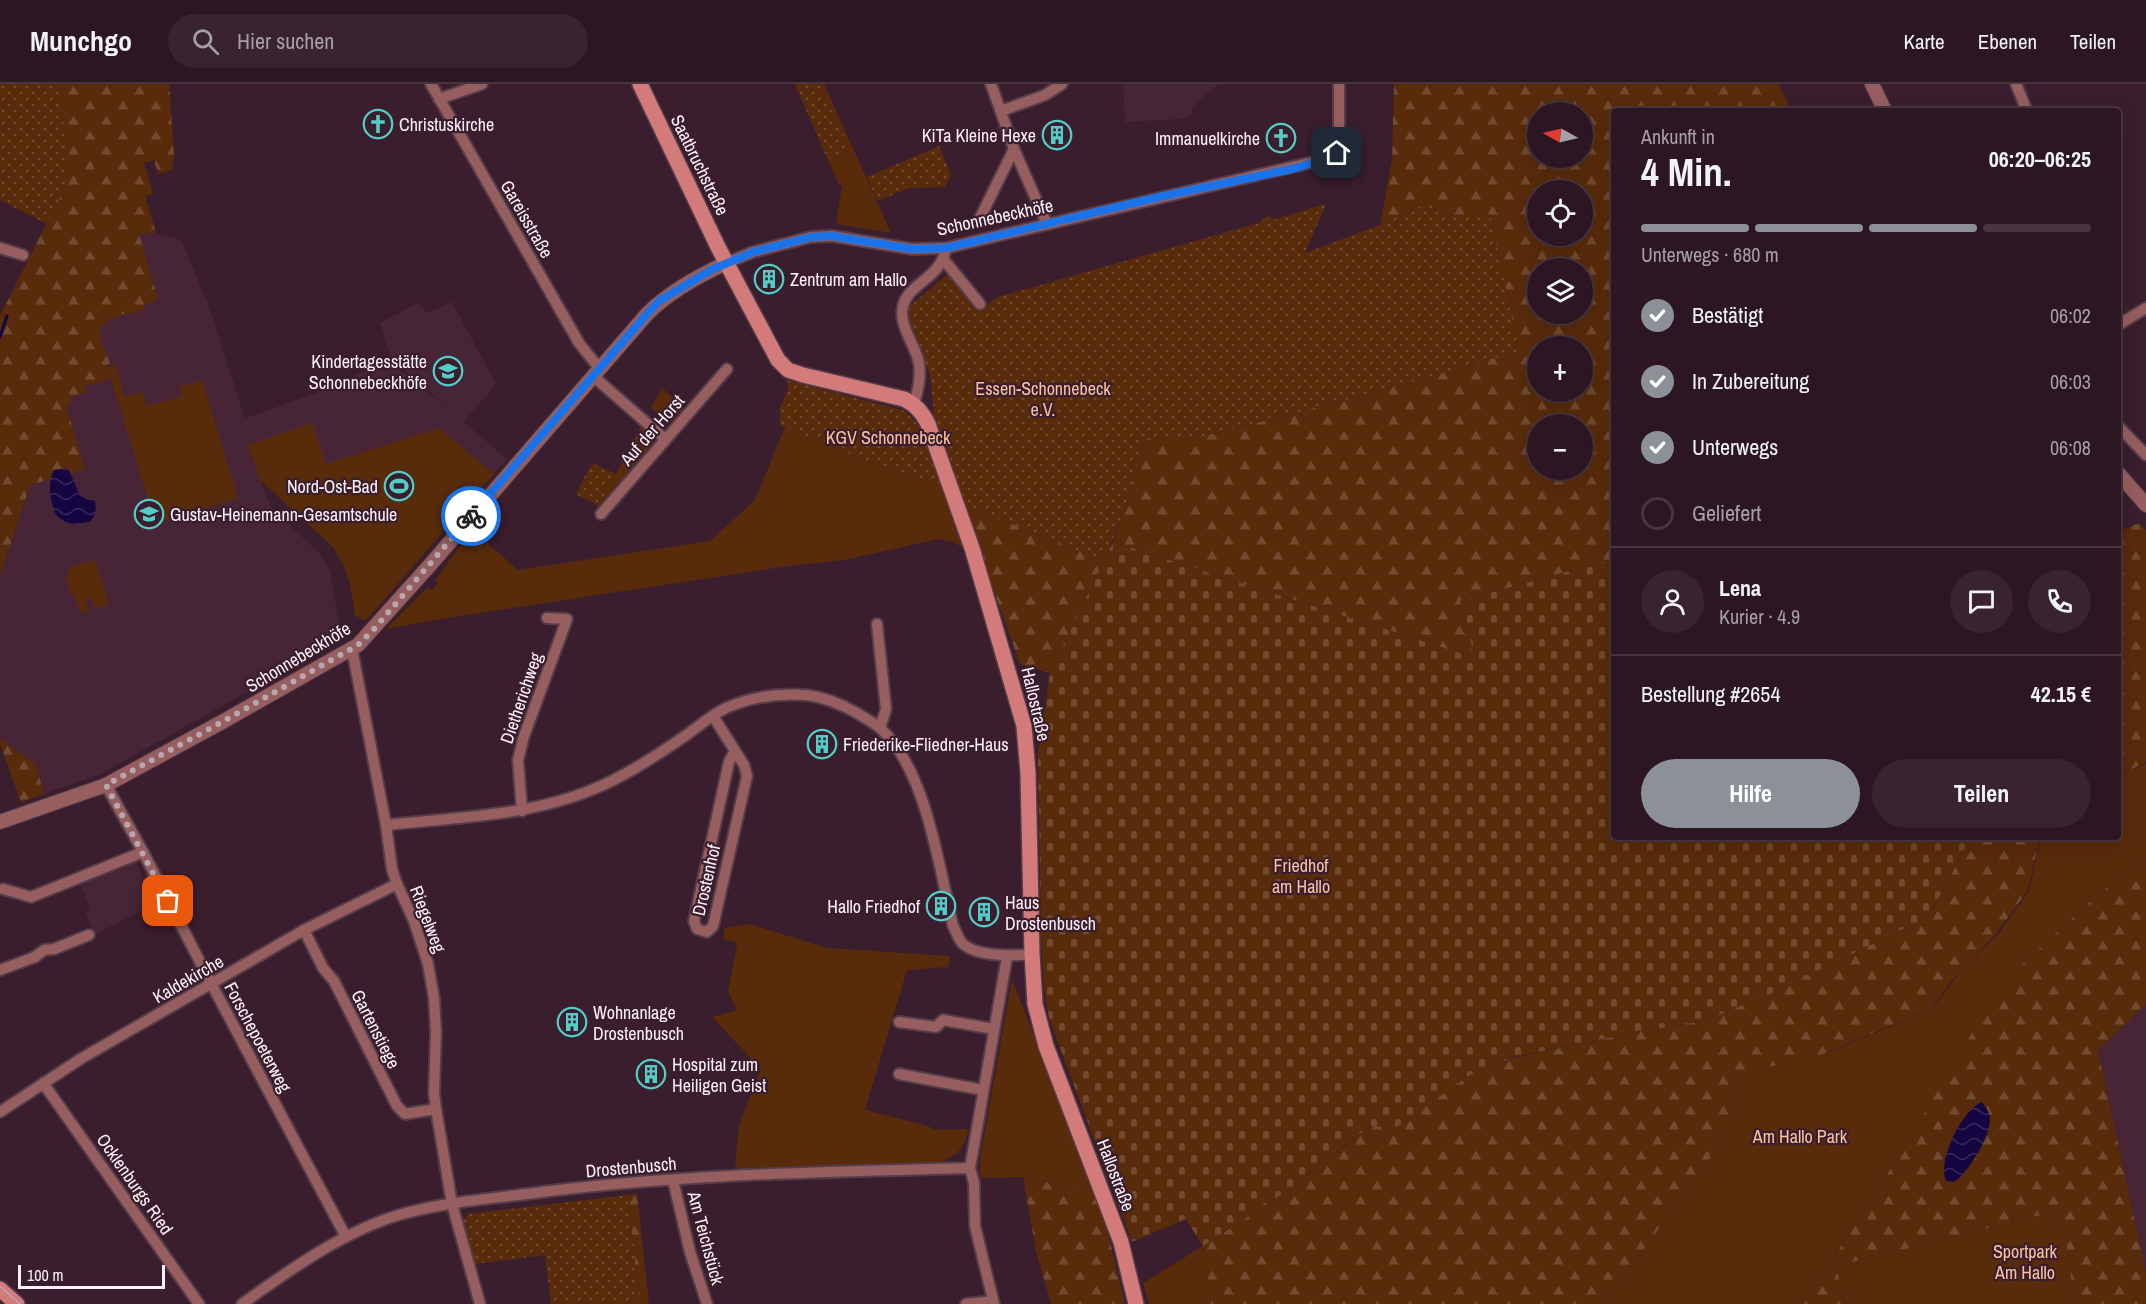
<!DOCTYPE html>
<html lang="de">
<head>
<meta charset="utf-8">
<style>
  body { margin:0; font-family:"Archivo Narrow",sans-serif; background:#38232f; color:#f1f3f6; height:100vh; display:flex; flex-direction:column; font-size:22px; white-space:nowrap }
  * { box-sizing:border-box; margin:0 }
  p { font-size:20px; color:#a69fa5 }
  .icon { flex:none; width:33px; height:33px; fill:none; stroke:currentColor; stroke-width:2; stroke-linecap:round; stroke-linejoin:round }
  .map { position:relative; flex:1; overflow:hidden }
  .sheet { position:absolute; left:1611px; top:24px; width:510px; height:732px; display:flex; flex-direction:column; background:#2c1622; border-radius:6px; box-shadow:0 6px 24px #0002,0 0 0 2px #483540 }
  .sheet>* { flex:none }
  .needle { width:39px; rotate:278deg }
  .fabs { position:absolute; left:1527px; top:18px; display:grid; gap:12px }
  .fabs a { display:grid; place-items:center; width:66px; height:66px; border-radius:50%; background:#2c1622; box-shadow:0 6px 24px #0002,0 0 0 2px #483540; font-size:30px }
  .scale { position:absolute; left:18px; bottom:15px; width:147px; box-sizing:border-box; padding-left:6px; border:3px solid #fdf1f6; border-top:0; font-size:16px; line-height:21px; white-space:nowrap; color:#fdf1f6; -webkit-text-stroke:4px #3a1e2d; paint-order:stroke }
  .pin { position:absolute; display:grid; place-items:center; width:51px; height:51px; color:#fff; margin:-26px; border-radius:12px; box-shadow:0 3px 9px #0006 }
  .courier { position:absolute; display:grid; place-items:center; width:60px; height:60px; margin:-30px; border:4px solid #1a73e8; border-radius:50%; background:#fff; color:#222; box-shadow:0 2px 8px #0007 }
  .summary em { font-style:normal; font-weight:700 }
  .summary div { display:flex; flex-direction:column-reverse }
  .summary { display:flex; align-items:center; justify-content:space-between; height:102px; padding:0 30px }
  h1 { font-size:39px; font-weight:700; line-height:45px }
  .bar { display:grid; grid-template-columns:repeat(4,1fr); gap:9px 6px; align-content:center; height:72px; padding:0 30px }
  .bar i { height:8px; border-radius:4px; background:#483540 }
  .bar .selected { background:#8c9099 }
  .bar p { grid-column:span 4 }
  .line { display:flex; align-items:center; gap:15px; padding:0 30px; border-top:2px solid #483540 }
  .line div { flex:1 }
  .round { display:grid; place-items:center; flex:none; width:63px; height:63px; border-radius:32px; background:#38232f }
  ol { padding:0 30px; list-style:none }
  li { display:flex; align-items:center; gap:18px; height:66px }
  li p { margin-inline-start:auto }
  li .icon { padding:6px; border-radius:50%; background:#8c9099; color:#fff; stroke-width:4 }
  li:last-child { color:#a69fa5 }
  li i { width:33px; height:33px; border:3px solid #483540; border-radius:50% }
  .primary-button { display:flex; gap:12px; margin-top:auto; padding:12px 30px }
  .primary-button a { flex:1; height:69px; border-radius:36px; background:#8c9099; color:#fff; font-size:24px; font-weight:700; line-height:69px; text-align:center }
  .primary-button a+a { background:#38232f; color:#f1f3f6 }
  header { display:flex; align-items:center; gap:36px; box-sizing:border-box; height:84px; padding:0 30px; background:#2c1622; border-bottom:2px solid #483540 }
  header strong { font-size:28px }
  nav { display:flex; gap:33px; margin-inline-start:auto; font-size:21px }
  .search { width:420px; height:54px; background:#38232f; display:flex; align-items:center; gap:15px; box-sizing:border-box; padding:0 21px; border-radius:33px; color:#a69fa5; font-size:22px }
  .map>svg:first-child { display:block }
</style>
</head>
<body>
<header>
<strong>Munchgo</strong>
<div class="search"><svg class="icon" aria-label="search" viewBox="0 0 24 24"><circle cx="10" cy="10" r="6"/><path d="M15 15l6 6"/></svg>Hier suchen</div>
<nav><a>Karte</a><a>Ebenen</a><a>Teilen</a></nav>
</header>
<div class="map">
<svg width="2146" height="1220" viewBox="0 0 2146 1220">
  <defs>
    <pattern id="forest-firs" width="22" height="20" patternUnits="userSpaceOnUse" patternTransform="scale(1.5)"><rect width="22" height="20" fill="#582b0b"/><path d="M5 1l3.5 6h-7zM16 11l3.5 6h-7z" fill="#714a2f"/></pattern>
    <pattern id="cemetery-stones" width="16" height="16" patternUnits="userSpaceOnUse" patternTransform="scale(1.5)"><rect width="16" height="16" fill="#582b0b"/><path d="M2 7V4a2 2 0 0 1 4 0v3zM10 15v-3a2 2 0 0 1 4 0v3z" fill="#714a2f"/></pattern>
    <pattern id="garden-dots" width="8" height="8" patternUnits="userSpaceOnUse" patternTransform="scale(1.5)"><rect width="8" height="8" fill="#582b0b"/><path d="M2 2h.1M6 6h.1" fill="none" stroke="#714a2f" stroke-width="1.8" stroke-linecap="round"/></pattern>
    <pattern id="water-waves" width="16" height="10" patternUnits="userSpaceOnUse" patternTransform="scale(1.5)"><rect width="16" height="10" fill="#150541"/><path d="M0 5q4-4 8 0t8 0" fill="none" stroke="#382a5d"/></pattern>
  </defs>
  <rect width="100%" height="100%" fill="#3a1e2d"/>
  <g fill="#472436">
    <path d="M1123 0H1218L1191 24 1193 30 1182 35 1125 38Z"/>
    <path d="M156 149 181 156 207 217 245 334 320 308 387 276 449 325 391 274 380 239 418 219 427 229 452 218 496 300 464 338 507 375 494 390 439 344 325 381 248 361 270 422 320 470 330 487 342 555 99 691 44 710 35 679 0 655V493L30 401 66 322 72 313 106 282 110 281 100 253V243L105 237 125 229 145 224 138 150Z"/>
    <path d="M134 775 157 819 94 851 86 828 90 825 80 799Z"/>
    <path d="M2146 920V1188L2098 967Z"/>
  </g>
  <g fill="#582b0b">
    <path d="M819 0H824L891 149 836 140 842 102 839 101 828 76 850 66Z"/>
    <path d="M115 280 125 313 143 308 147 322 182 312 179 303 202 296 238 414 156 440 107 283Z"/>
    <path d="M662 304 684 324 670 339 651 324Z"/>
    <path d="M312 339 326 380 439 344 494 390 367 535 363 536 355 531 350 500 343 480 333 463 260 396 248 361Z"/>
    <path d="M641 342 654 354 653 360 599 422Z"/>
    <path d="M785 343 878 381 943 401 964 464 953 458 939 455 844 476 789 482 591 512 440 535 386 545 428 503 432 506 438 499 435 496 472 446 518 486 710 457 755 416Z"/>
    <path d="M90 476 91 478 95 476 109 520 95 525 90 513 85 515 89 527 81 529 75 510 71 511 65 493 69 492 67 485Z"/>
    <path d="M2146 679V773L2095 813 2019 883 1804 1220H1604L1708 1077 1725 1049 1735 1013 1731 988 1780 977 1828 969 1933 924 1960 888 1999 849 2029 807 2041 753H2118V692Z"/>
    <path d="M750 840 827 864 950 872 948 883 907 886 865 1026 925 1041 936 1046 968 1045C967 1063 955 1074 938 1078L735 1084 739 1041 761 985 712 933 737 926 728 907 737 862 736 858 723 855 725 844Z"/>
    <path d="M1012 895 1094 1109 1023 1093 980 1094V1075Z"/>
    <path d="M2061 1126 2075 1220H1845L1836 1182Z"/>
    <path d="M1203 1162 1212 1213 1210 1220H1149L1143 1199Z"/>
  </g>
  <g fill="url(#forest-firs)" fill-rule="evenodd">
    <path d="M59 0H169L174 71 172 86 158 90 154 76 144 79 153 110 145 112 156 149 139 150 158 216 144 221 145 225 126 231 125 229C87 244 101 250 110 280L106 282 110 295 85 302 87 308 72 313 71 320 66 322 85 385 30 401 0 493V232L66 101Z"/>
    <path d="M1394 0H1779L1792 27H1614V475L1460 517 1475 574 1113 458 1127 420 1142 359 1148 354 1189 356 1373 309 1518 267 1490 130 1441 132 1429 119 1380 141 1392 76ZM1538 28H1582V74H1538ZM1538 106H1582V152H1538ZM1538 184H1582V230H1538ZM1538 262H1582V308H1538ZM1538 340H1582V386H1538Z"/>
    <path d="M963 420 1104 477 1050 589 1020 580Z"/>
    <path d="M2139 439 2146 446V678L2118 692V448Z"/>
    <path d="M0 655 35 679 44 710 21 718 0 660Z"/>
    <path d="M1971 753H2040L2028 806 1995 851 1953 895 1932 924 1807 977 1731 988 1735 1013 1725 1049 1708 1077 1604 1220H1210L1211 1213 1203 1162 1282 1110 1371 1042 1395 1043 1470 990 1514 974 1631 949 1703 937 1929 832Z"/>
    <path d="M2146 773V920L2098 967 2146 1188V1220H2075L2061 1126 1836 1182 1845 1220H1804L1886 1092 1971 951 2019 883 2095 813ZM1955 1050 1980 1064 1966 1086 1944 1076Z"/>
    <path d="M1023 1093 1094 1109 1104 1133 1125 1220H1051L1036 1167Z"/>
    <path d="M637 1110 649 1220H639L628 1111Z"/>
  </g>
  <path fill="url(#cemetery-stones)" d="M1113 458 1475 574 1460 517 1614 475V753H1971L1929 832 1771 910 1703 937 1631 949 1514 973 1470 991 1395 1044 1370 1042 1282 1110 1203 1162 1186 1135 1132 1158 1049 934 1044 904 1041 848 1038 671 1050 589Z"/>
  <g fill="url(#garden-dots)">
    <path d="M0 0H59L68 77 66 101 47 140 0 116Z"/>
    <path d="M795 0H819L850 66 828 76Z"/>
    <path d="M939 62 951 91 945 103 909 104 877 117 867 93Z"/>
    <path d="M1429 118 1441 132 1490 130 1519 267 1373 309 1189 356 1148 354 1142 359 1127 420 1104 477 963 420 934 334 930 290 907 233 910 222 948 190 953 193 980 226 998 213 1258 139 1270 131 1272 136 1326 120 1305 169 1380 141Z"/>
    <path d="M786 296 902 326C924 338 933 378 943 401L878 381 780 341V324L789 303Z"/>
    <path d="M592 379 616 390 599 422 576 410Z"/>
    <path d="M628 1111 639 1220H551L545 1171 475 1180 464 1140V1136L468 1130Z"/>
  </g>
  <g fill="url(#water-waves)">
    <path d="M68 384 80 412 95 417 96 428 91 437C76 441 68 442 56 431 50 417 47 399 54 386Z"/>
    <path d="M1982 1018C1986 1023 1990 1029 1990 1035 1990 1053 1968 1089 1954 1098L1946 1097C1937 1076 1962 1026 1982 1018Z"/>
  </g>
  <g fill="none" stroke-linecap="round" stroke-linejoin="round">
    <path stroke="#150541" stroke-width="3" d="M0 253 7 232"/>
    <g stroke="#553c49" stroke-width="14">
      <g id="minor">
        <path d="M431 0 579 259 599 284"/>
        <path d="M991 0 1014 65 1047 140"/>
        <path d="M2016 0 2027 27"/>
        <path d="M439 15 482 0"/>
        <path d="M1001 27 1045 11 1062 0"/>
        <path d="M979 136 1014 65"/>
        <path d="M0 164 23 171"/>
        <path d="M944 176 980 220"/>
        <path d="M726 179 753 168 811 153 832 152 912 165 946 164 1326 75 1337 70 1339 65V0"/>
        <path d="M2118 241 2146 224"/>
        <path d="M593 292 665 355"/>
        <path d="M914 320C918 306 921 294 919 279 915 260 898 241 903 222 908 199 941 195 946 164"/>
        <path d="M2118 342 2146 371"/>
        <path d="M601 430 727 285"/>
        <path d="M877 540 886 625 880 644"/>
        <path d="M352 565 386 741 392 785 397 800 414 837 428 880 434 914 436 948 434 1008 436 1025 452 1120 480 1220"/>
        <path d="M713 632 744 681 747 692 713 842 707 848 697 845 694 837 729 678 735 667"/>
        <path d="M106 701 143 768 212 901 346 1153"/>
        <path d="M522 727 518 676 524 652 567 535 547 534"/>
        <path d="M386 741C459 733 536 732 603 701 632 688 659 670 685 652 698 643 711 631 726 624 751 613 779 609 806 611 825 613 841 620 857 629 864 634 873 638 880 644 926 685 939 783 953 842 956 847 958 854 962 859 976 873 1014 872 1032 870"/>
        <path d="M3 805 31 813 143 768"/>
        <path d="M304 846 323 884 334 897 397 1022 405 1030 436 1025"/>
        <path d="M0 886 35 873 44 866 54 865 89 851"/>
        <path d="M899 938 936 943 943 936 994 945"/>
        <path d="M899 990 983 1006"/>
        <path d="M43 999 199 1220"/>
        <path d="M0 1028 82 974 304 846 397 800"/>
        <path d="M673 1096 690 1168 707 1220"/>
        <path d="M242 1220C288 1187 344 1147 399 1131 443 1118 489 1115 534 1109 679 1090 824 1088 970 1084"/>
        <path d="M966 1220 993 1217"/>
        <path d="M994 1220 975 1142 974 1099 970 1084 1007 873"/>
      </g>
    </g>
    <g stroke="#553c49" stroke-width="16">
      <g id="tertiary">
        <path d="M1872 0 1885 27"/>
        <path d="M2118 389 2146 421"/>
        <path d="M0 738 106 701 222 638 358 561 430 481 647 230C669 208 698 192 726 179"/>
      </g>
    </g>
    <g stroke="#553c49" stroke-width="18">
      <g id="secondary">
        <path d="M640 0 718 163 778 276 788 286 803 291 904 315C916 321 922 328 928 340L972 464 1024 642 1028 689 1032 870 1035 920 1046 962 1121 1158 1136 1220"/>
        <path d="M0 1205 17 1220"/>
      </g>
    </g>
    <use href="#minor" stroke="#965e5e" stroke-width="10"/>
    <use href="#tertiary" stroke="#965e5e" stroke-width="14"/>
    <use href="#secondary" stroke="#d37a7b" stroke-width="15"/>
    <path stroke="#b9a8b0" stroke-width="1.5" d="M0 1202 20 1220"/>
  </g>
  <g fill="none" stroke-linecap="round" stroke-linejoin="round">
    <path stroke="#b9a7b0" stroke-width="6" stroke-dasharray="0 10.8" d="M168 817 106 701 222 638 358 561 374 545 471 432"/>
    <path stroke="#1a73e8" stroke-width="8" d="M471 432 647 230 659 217 711 186 753 168 811 153 832 152 912 165 946 164 1159 113 1292 85 1326 75 1337 69"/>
  </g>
  <defs>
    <g id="church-ring" transform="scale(1.5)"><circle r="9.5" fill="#3a1e2d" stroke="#54cdc8" stroke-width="1.5"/><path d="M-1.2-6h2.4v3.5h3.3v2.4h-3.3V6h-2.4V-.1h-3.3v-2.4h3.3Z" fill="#54cdc8"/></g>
    <g id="building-ring" transform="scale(1.5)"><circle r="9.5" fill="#3a1e2d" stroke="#54cdc8" stroke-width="1.5"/><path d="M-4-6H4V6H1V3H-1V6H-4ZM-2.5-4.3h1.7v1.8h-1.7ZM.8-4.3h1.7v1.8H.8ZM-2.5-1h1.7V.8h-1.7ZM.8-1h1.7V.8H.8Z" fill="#54cdc8"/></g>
    <g id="school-ring" transform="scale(1.5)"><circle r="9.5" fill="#3a1e2d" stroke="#54cdc8" stroke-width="1.5"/><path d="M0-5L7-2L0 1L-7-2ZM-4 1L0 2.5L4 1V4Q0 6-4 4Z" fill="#54cdc8"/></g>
    <g id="stadium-ring" transform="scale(1.5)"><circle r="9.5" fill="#3a1e2d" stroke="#54cdc8" stroke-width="1.5"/><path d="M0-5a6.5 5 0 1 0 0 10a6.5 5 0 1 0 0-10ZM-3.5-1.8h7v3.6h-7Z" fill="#54cdc8"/></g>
  </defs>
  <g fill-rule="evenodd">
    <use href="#church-ring" x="378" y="40"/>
    <use href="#building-ring" x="1057" y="51"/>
    <use href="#church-ring" x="1281" y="54"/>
    <use href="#building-ring" x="769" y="195"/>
    <use href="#school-ring" x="448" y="287"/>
    <use href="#stadium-ring" x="399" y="402"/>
    <use href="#school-ring" x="149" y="430"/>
    <use href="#building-ring" x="822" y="660"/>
    <use href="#building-ring" x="941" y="822"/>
    <use href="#building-ring" x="984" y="828"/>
    <use href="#building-ring" x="572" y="938"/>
    <use href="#building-ring" x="651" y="990"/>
  </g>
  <g text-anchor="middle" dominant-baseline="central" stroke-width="4.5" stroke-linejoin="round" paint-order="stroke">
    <g font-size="18" fill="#fdf1f6" stroke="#3a1e2d" text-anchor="start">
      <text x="399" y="40">Christuskirche</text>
      <text x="1036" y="51" text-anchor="end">KiTa Kleine Hexe</text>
      <text x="1260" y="54" text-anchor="end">Immanuelkirche</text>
      <text x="790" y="195">Zentrum am Hallo</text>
      <text x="427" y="277" text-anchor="end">Kindertagesstätte<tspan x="427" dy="21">Schonnebeckhöfe</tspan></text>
      <text x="378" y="402" text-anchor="end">Nord-Ost-Bad</text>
      <text x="170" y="430">Gustav-Heinemann-Gesamtschule</text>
      <text x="843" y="660">Friederike-Fliedner-Haus</text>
      <text x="1005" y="818">Haus<tspan x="1005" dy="21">Drostenbusch</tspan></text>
      <text x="920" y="822" text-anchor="end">Hallo Friedhof</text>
      <text x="593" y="928">Wohnanlage<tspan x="593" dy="21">Drostenbusch</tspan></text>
      <text x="672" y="980">Hospital zum<tspan x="672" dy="21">Heiligen Geist</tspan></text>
    </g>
    <g font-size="18" fill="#fdf1f6" stroke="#3a1e2d">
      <text transform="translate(700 81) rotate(64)">Saatbruchstraße</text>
      <text transform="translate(995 133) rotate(-12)">Schonnebeckhöfe</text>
      <text transform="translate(527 135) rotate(60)">Gareisstraße</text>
      <text transform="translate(652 346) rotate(-49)">Auf der Horst</text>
      <text transform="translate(298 573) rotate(-31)">Schonnebeckhöfe</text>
      <text transform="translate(521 614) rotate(-71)">Dietherichweg</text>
      <text transform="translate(1036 620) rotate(77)">Hallostraße</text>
      <text transform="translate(706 796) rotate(-77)">Drostenhof</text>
      <text transform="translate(428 835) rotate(69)">Riegelweg</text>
      <text transform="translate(188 895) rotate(-30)">Kaldekirche</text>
      <text transform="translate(376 945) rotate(63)">Gartenstiege</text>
      <text transform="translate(258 953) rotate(62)">Forschepoeterweg</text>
      <text transform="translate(631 1083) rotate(-5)">Drostenbusch</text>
      <text transform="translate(1116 1091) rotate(69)">Hallostraße</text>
      <text transform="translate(135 1100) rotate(55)">Ocklenburgs Ried</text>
      <text transform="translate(706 1154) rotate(75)">Am Teichstück</text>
    </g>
    <g font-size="18" fill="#fbc2a0" stroke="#3a1e2d">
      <text x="1043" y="304">Essen-Schonnebeck<tspan x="1043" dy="21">e.V.</tspan></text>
      <text x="888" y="353">KGV Schonnebeck</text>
      <text x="1301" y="781">Friedhof<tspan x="1301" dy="21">am Hallo</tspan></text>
      <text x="1800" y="1052">Am Hallo Park</text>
      <text x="2025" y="1167">Sportpark<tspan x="2025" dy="21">Am Hallo</tspan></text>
    </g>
  </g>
</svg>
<div class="fabs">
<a><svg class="needle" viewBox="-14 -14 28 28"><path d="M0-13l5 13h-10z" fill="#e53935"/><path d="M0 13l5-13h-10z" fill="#a69fa5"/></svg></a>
<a><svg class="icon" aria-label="locate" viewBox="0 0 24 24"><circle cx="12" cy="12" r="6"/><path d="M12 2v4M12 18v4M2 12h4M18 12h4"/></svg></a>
<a><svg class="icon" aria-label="layers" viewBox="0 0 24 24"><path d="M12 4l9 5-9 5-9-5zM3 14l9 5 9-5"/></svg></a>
<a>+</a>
<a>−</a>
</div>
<div class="scale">100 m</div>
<div class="pin" style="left:168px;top:817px;background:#ea580c"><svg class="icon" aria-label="bag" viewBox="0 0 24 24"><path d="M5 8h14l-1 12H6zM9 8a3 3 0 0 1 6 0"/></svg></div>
<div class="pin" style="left:1337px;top:69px;background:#1f2937"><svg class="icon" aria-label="home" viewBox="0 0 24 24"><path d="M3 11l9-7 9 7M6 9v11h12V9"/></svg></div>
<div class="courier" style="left:471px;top:432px"><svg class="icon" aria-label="bike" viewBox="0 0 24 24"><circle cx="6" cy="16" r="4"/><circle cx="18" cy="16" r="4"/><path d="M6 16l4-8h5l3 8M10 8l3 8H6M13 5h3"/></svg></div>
<section class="sheet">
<div class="summary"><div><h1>4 Min.</h1><p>Ankunft in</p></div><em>06:20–06:25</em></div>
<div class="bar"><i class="selected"></i><i class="selected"></i><i class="selected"></i><i></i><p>Unterwegs · 680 m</p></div>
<ol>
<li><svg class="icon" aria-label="check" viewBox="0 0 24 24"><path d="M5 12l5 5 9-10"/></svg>Bestätigt<p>06:02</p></li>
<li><svg class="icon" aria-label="check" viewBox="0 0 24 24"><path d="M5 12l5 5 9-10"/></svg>In Zubereitung<p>06:03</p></li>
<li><svg class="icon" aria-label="check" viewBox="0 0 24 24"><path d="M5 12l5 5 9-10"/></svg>Unterwegs<p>06:08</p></li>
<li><i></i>Geliefert</li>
</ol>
<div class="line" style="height:108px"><a class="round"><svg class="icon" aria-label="person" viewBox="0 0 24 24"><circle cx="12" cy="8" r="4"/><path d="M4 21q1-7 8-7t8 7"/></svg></a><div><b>Lena</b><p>Kurier · 4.9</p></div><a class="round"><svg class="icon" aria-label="chat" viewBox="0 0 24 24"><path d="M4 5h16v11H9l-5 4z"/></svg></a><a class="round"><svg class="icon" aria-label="phone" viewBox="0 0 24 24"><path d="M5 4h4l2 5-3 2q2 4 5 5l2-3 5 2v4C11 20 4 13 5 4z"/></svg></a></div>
<div class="line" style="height:78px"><div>Bestellung #2654</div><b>42.15 €</b></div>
<div class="primary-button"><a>Hilfe</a><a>Teilen</a></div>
</section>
</div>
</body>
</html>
